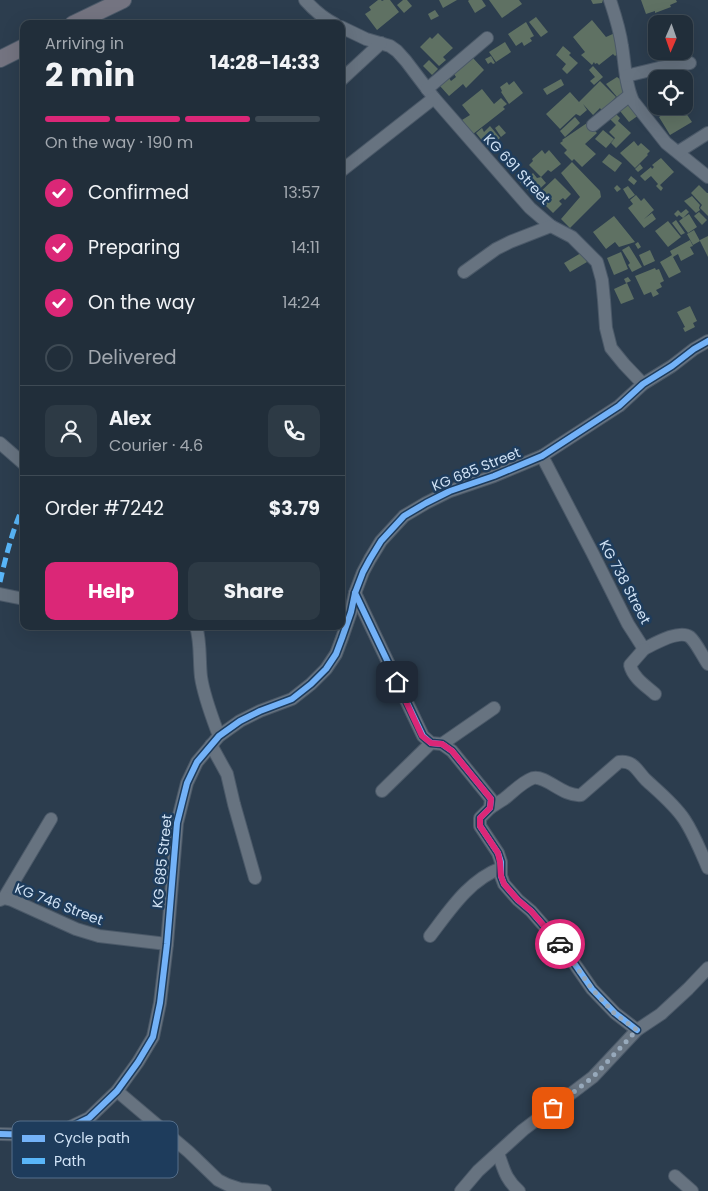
<!DOCTYPE html>
<html lang="en">
<head>
<meta charset="utf-8">
<style>
  body { margin:0; font-family:Poppins,sans-serif; background:#2d3a45; color:#f1f3f6; height:100vh; display:flex; flex-direction:column; font-size:19px; white-space:nowrap }
  * { box-sizing:border-box; margin:0 }
  p { font-size:16px; color:#a2a8af }
  .icon { flex:none; width:28px; height:28px; fill:none; stroke:currentColor; stroke-width:2; stroke-linecap:round; stroke-linejoin:round }
  .map { position:relative; flex:1; overflow:hidden }
  .drawer { position:absolute; left:20px; top:20px; width:325px; height:610px; display:flex; flex-direction:column; background:#212e3a; border-radius:10px; box-shadow:0 5px 20px #0002,0 0 0 1px #3e4a54 }
  .drawer>* { flex:none }
  .needle { width:32px; rotate:182deg }
  .tools { position:absolute; left:648px; top:15px; display:grid; gap:10px }
  .tools a { display:grid; place-items:center; width:45px; height:45px; border-radius:10px; background:#212e3a; box-shadow:0 5px 20px #0002,0 0 0 1px #3e4a54; font-size:25px }
  .pin { position:absolute; display:grid; place-items:center; width:42px; height:42px; color:#fff; margin:-21px; border-radius:10px; box-shadow:0 2px 8px #0006 }
  .courier { position:absolute; display:grid; place-items:center; width:50px; height:50px; margin:-25px; border:4px solid #db2777; border-radius:50%; background:#fff; color:#222; box-shadow:0 1px 6px #0007 }
  .overview em { font-style:normal; font-weight:700 }
  .overview div { display:flex; flex-direction:column-reverse }
  .overview { display:flex; align-items:center; justify-content:space-between; height:85px; padding:0 25px }
  h1 { font-size:32px; font-weight:700; line-height:38px }
  .bar { display:grid; grid-template-columns:repeat(4,1fr); gap:8px 5px; align-content:center; height:60px; padding:0 25px }
  .bar i { height:6px; border-radius:4px; background:#3e4a54 }
  .bar .active { background:#db2777 }
  .bar p { grid-column:span 4 }
  .line { display:flex; align-items:center; gap:12px; padding:0 25px; border-top:1px solid #3e4a54 }
  .line div { flex:1 }
  .round { display:grid; place-items:center; flex:none; width:52px; height:52px; border-radius:10px; background:#2d3a45 }
  ol { padding:0 25px; list-style:none }
  li { display:flex; align-items:center; gap:15px; height:55px }
  li p { margin-inline-start:auto }
  li .icon { padding:5px; border-radius:50%; background:#db2777; color:#fff; stroke-width:4 }
  li:last-child { color:#a2a8af }
  li i { width:28px; height:28px; border:2px solid #3e4a54; border-radius:50% }
  .cta { display:flex; gap:10px; margin-top:auto; padding:10px 25px }
  .cta a { flex:1; height:58px; border-radius:10px; background:#db2777; color:#fff; font-size:20px; font-weight:700; line-height:58px; text-align:center }
  .cta a+a { background:#2d3a45; color:#f1f3f6 }
  .map>svg:first-child { display:block }
</style>
</head>
<body>
<div class="map">
<svg width="708" height="1191" viewBox="0 0 708 1191">
  <rect width="100%" height="100%" fill="#2c3d4e"/>
  <g fill="#5f7163">
    <path d="M378 0H381L382 1 384 0H390L399 12 377 30 365 14 371 10 369 7Z"/>
    <path d="M403 0H407L412 6 404 13 397 5Z"/>
    <path d="M439 0H457L443 8Z"/>
    <path d="M469 0H482L486 6 475 13 468 1Z"/>
    <path d="M489 0H519L522 4 502 18Z"/>
    <path d="M591 0H603L602 3 593 4Z"/>
    <path d="M641 0H676L677 2 670 5 671 7 655 13V11L646 14Z"/>
    <path d="M435 10 439 16 431 20 428 14Z"/>
    <path d="M536 17 548 32 541 37 529 22Z"/>
    <path d="M592 20 606 37 615 33 619 53 615 56 613 54 599 65 597 63 595 64 594 62 592 65 581 55 585 52 573 37Z"/>
    <path d="M526 22 534 36 530 38 532 41 524 46 522 42 516 46 508 34Z"/>
    <path d="M438 33 453 48 443 57 446 60 439 66 420 47 430 37 432 39Z"/>
    <path d="M505 42 511 52 496 62 489 52Z"/>
    <path d="M563 46 571 53 569 55 578 63 567 74 562 69 566 64 556 55Z"/>
    <path d="M491 56 495 63 493 64 491 62 488 64 485 59Z"/>
    <path d="M473 58 484 70 466 88 463 84 449 96 440 86 449 78 451 81 456 77 454 74Z"/>
    <path d="M429 60 438 69 432 75 423 66Z"/>
    <path d="M593 66 603 77 594 85 590 81 595 77 589 70Z"/>
    <path d="M617 77 621 80 626 90 617 97 606 84Z"/>
    <path d="M561 79 564 85 547 95 543 89Z"/>
    <path d="M514 81 523 93 509 104 501 92 502 91 500 87 507 82 509 85Z"/>
    <path d="M600 81 616 97 602 111 600 108 593 115 583 104 587 110 580 116 576 114 560 129 546 114 570 92 579 102Z"/>
    <path d="M482 89 494 104 501 98 507 104 503 107 505 109 473 134 462 120 470 115 462 105Z"/>
    <path d="M630 104 639 115 629 122 620 111Z"/>
    <path d="M681 106 692 122 670 135 659 117 672 108 674 111Z"/>
    <path d="M615 113 620 118 618 121 631 133 616 148 611 143 615 138 609 132 616 125 609 118Z"/>
    <path d="M575 117 580 123 565 137 560 131Z"/>
    <path d="M587 123 597 133 585 144 596 154 582 167 574 159 572 161 564 153 567 150 560 143 563 141 562 140Z"/>
    <path d="M499 125 506 133 501 137 495 128Z"/>
    <path d="M490 126 500 138 488 148 476 133 482 128 484 132Z"/>
    <path d="M603 130 614 139 606 148 595 139Z"/>
    <path d="M634 141 638 146 641 143 650 151 647 154 648 155 635 168 620 153Z"/>
    <path d="M542 150 545 154 549 150 561 164 551 172 548 170 541 177 546 183 533 195 519 181 526 174 529 177 533 173 537 178 541 177 529 165 533 161 532 159Z"/>
    <path d="M609 154 622 163 615 172 602 162Z"/>
    <path d="M661 158 674 172 660 185 663 188 661 191 656 186 658 184 651 176 645 181 640 176 651 167 652 169 654 167 652 165Z"/>
    <path d="M572 162 600 191 601 197 570 228 561 219 580 197 561 173Z"/>
    <path d="M640 164 643 168 638 172 635 169Z"/>
    <path d="M631 176 637 181 634 185 628 180Z"/>
    <path d="M555 178 571 194 565 200 563 198 559 201 562 204 553 213 536 196Z"/>
    <path d="M617 185 621 189 617 192 614 188Z"/>
    <path d="M699 185 707 193H708V216L700 208 702 205 691 193Z"/>
    <path d="M628 186 635 195 629 199 623 189Z"/>
    <path d="M636 195 641 201 644 198 654 210 644 219 652 213 656 219 644 228 628 208 633 204 630 200Z"/>
    <path d="M692 196 700 205 699 208 700 210 696 213 684 201Z"/>
    <path d="M686 209 689 212 683 218 689 214 697 227 688 233 679 221 683 218 679 215 677 217 674 214 678 210 681 213Z"/>
    <path d="M699 212 707 220 702 225 694 216Z"/>
    <path d="M614 216 635 242 619 247 615 242 606 249 593 232Z"/>
    <path d="M676 220 685 233 681 235 672 223Z"/>
    <path d="M668 221 681 237 668 247 655 231Z"/>
    <path d="M694 230 700 241V240L708 236V257L700 241 693 245 687 234Z"/>
    <path d="M690 240 693 246 690 247 694 254 681 261 678 254 673 257 681 272 669 278 660 262 672 255 670 251Z"/>
    <path d="M638 242 641 247 638 249 635 244Z"/>
    <path d="M629 246 642 267 632 272 628 265 630 263 622 250Z"/>
    <path d="M650 250 655 261 644 266 639 255Z"/>
    <path d="M621 252 628 269 614 275 607 258Z"/>
    <path d="M581 253 587 262 570 272 564 263Z"/>
    <path d="M655 268 656 270 659 269 664 281 660 283 662 287 656 290 659 294 653 297 651 292 644 295 635 276Z"/>
    <path d="M628 277 631 281 626 283 624 279Z"/>
    <path d="M627 283 634 299 621 304 614 289Z"/>
    <path d="M690 306 697 321 693 323 695 327 685 332 683 328 685 327 677 312Z"/>
  </g>
  <g fill="none" stroke-linecap="round" stroke-linejoin="round">
    <g stroke="#4b5968" stroke-width="14">
      <g id="minor">
        <path d="M305 0C313 9 323 18 335 24"/>
        <path d="M610 0C615 15 620 31 622 46 625 64 625 84 633 101L666 143 708 177"/>
        <path d="M341 27 366 39 390 46 397 51 406 61 434 98 530 208 551 226 572 237 597 262 602 280 604 300 606 328 611 348 624 364 643 384"/>
        <path d="M626 76 659 68 690 63"/>
        <path d="M341 80 381 43"/>
        <path d="M427 89 487 38"/>
        <path d="M593 125 630 95"/>
        <path d="M678 152 708 133"/>
        <path d="M341 171 434 98"/>
        <path d="M464 272 496 249 510 242 551 226"/>
        <path d="M0 443 24 464"/>
        <path d="M542 456 593 554 628 624 644 649C654 644 679 629 690 637 696 642 703 657 708 664"/>
        <path d="M355 593 423 736 431 743 442 744 452 751 491 799 490 808 480 818V826L498 853 501 862V876L504 884 518 900 531 911 565 950 592 989 615 1013 637 1030"/>
        <path d="M0 594 24 599"/>
        <path d="M196 626C201 643 199 660 201 677 204 697 212 717 219 736"/>
        <path d="M644 649 630 665C633 678 646 686 655 694"/>
        <path d="M442 744 494 708"/>
        <path d="M211 745 227 774 234 804 255 878"/>
        <path d="M382 791 431 743"/>
        <path d="M490 808C495 805 499 802 504 799 513 792 522 782 533 778 546 775 563 797 581 795L619 762C634 760 637 771 646 780 659 792 674 804 684 819 694 834 701 852 708 868"/>
        <path d="M4 898 51 819"/>
        <path d="M0 900 4 898 12 900 76 929 99 936 167 944"/>
        <path d="M430 936C450 910 469 880 501 868"/>
        <path d="M117 1091 189 1152 218 1180 228 1185 240 1189 265 1191"/>
        <path d="M0 1134 36 1135 62 1131 89 1118 117 1091 138 1062 153 1037 160 1003 167 944 177 823 187 783 197 762 219 736 240 721 260 711 292 699 311 684 326 669 336 654 342 638 351 612 355 593 363 572 370 559 381 541 404 516 426 503 450 491 494 476 542 456 619 406 643 384 672 366 694 349 708 341"/>
        <path d="M498 1153C504 1169 505 1179 519 1191"/>
        <path d="M675 1176 692 1191"/>
        <path d="M461 1191 478 1171 523 1130 593 1077 637 1030 661 1014 688 989 708 968"/>
      </g>
    </g>
    <g stroke="#4b5968" stroke-width="18">
      <g id="major">
        <path d="M73 24 123 0"/>
        <path d="M0 59 24 47"/>
      </g>
    </g>
    <use href="#minor" stroke="#677380" stroke-width="12"/>
    <use href="#major" stroke="#747481" stroke-width="16"/>
    <path stroke="#59b6f9" stroke-width="5" stroke-dasharray="10 5" stroke-linecap="butt" d="M0 582C6 555 13 529 24 504"/>
    <g stroke="#1e3c5c" stroke-width="9">
      <g id="cycleway">
        <path d="M355 593 423 736 431 743 442 744 452 751 491 799 490 808 480 818V826L498 853 501 862V876L504 884 518 900 531 911 565 950 592 989 615 1013 637 1030"/>
        <path d="M0 1134 36 1135 62 1131 89 1118 117 1091 138 1062 153 1037 160 1003 167 944 177 823 187 783 197 762 219 736 240 721 260 711 292 699 311 684 326 669 336 654 342 638 351 612 355 593 363 572 370 559 381 541 404 516 426 503 450 491 494 476 542 456 619 406 643 384 672 366 694 349 708 341"/>
      </g>
    </g>
    <use href="#cycleway" stroke="#73b2f8" stroke-width="6"/>
  </g>
  <g fill="none" stroke-linecap="round" stroke-linejoin="round">
    <path stroke="#97a9bb" stroke-width="5" stroke-dasharray="0 9" d="M553 1108 593 1077 637 1030 615 1014 592 989 560 944"/>
    <path stroke="#db2777" stroke-width="6" d="M397 682 422 736 431 743 442 744 452 751 491 799 490 808 480 818V826L498 853 500 862 501 876 504 884 518 900 531 911 560 944"/>
  </g>
  <g text-anchor="middle" dominant-baseline="central" stroke-width="5" stroke-linejoin="round" paint-order="stroke">
    <g font-size="14" fill="#d1e3f6" stroke="#1e3c5c">
      <text transform="translate(517 169) rotate(47)">KG 691 Street</text>
      <text transform="translate(476 469) rotate(-22)">KG 685 Street</text>
      <text transform="translate(625 582) rotate(62)">KG 738 Street</text>
      <text transform="translate(162 861) rotate(-84)">KG 685 Street</text>
      <text transform="translate(59 904) rotate(21)">KG 746 Street</text>
    </g>
  </g>
  <rect x="12" y="1121" width="166" height="57" rx="8" fill="#1e3c5c" stroke="#546e8a" stroke-width="1"/>
  <rect x="22" y="1135" width="23" height="7" fill="#73b2f8"/>
  <rect x="22" y="1158" width="23" height="6" fill="#59b6f9"/>
  <g font-size="14" fill="#d1e3f6">
    <text x="54" y="1143">Cycle path</text>
    <text x="54" y="1166">Path</text>
  </g>
</svg>
<div class="tools">
<a><svg class="needle" viewBox="-14 -14 28 28"><path d="M0-13l5 13h-10z" fill="#e53935"/><path d="M0 13l5-13h-10z" fill="#a2a8af"/></svg></a>
<a><svg class="icon" aria-label="locate" viewBox="0 0 24 24"><circle cx="12" cy="12" r="6"/><path d="M12 2v4M12 18v4M2 12h4M18 12h4"/></svg></a>
</div>
<div class="pin" style="left:553px;top:1108px;background:#ea580c"><svg class="icon" aria-label="bag" viewBox="0 0 24 24"><path d="M5 8h14l-1 12H6zM9 8a3 3 0 0 1 6 0"/></svg></div>
<div class="pin" style="left:397px;top:682px;background:#1f2937"><svg class="icon" aria-label="home" viewBox="0 0 24 24"><path d="M3 11l9-7 9 7M6 9v11h12V9"/></svg></div>
<div class="courier" style="left:560px;top:944px"><svg class="icon" aria-label="car" viewBox="0 0 24 24"><path d="M5 17H2v-5l4-1 3-4h7l3 4 3 1v5h-3M9 17h6M6 11h13"/><circle cx="7" cy="17" r="2"/><circle cx="17" cy="17" r="2"/></svg></div>
<section class="drawer">
<div class="overview"><div><h1>2 min</h1><p>Arriving in</p></div><em>14:28–14:33</em></div>
<div class="bar"><i class="active"></i><i class="active"></i><i class="active"></i><i></i><p>On the way · 190 m</p></div>
<ol>
<li><svg class="icon" aria-label="check" viewBox="0 0 24 24"><path d="M5 12l5 5 9-10"/></svg>Confirmed<p>13:57</p></li>
<li><svg class="icon" aria-label="check" viewBox="0 0 24 24"><path d="M5 12l5 5 9-10"/></svg>Preparing<p>14:11</p></li>
<li><svg class="icon" aria-label="check" viewBox="0 0 24 24"><path d="M5 12l5 5 9-10"/></svg>On the way<p>14:24</p></li>
<li><i></i>Delivered</li>
</ol>
<div class="line" style="height:90px"><a class="round"><svg class="icon" aria-label="person" viewBox="0 0 24 24"><circle cx="12" cy="8" r="4"/><path d="M4 21q1-7 8-7t8 7"/></svg></a><div><b>Alex</b><p>Courier · 4.6</p></div><a class="round"><svg class="icon" aria-label="phone" viewBox="0 0 24 24"><path d="M5 4h4l2 5-3 2q2 4 5 5l2-3 5 2v4C11 20 4 13 5 4z"/></svg></a></div>
<div class="line" style="height:65px"><div>Order #7242</div><b>$3.79</b></div>
<div class="cta"><a>Help</a><a>Share</a></div>
</section>
</div>
</body>
</html>
